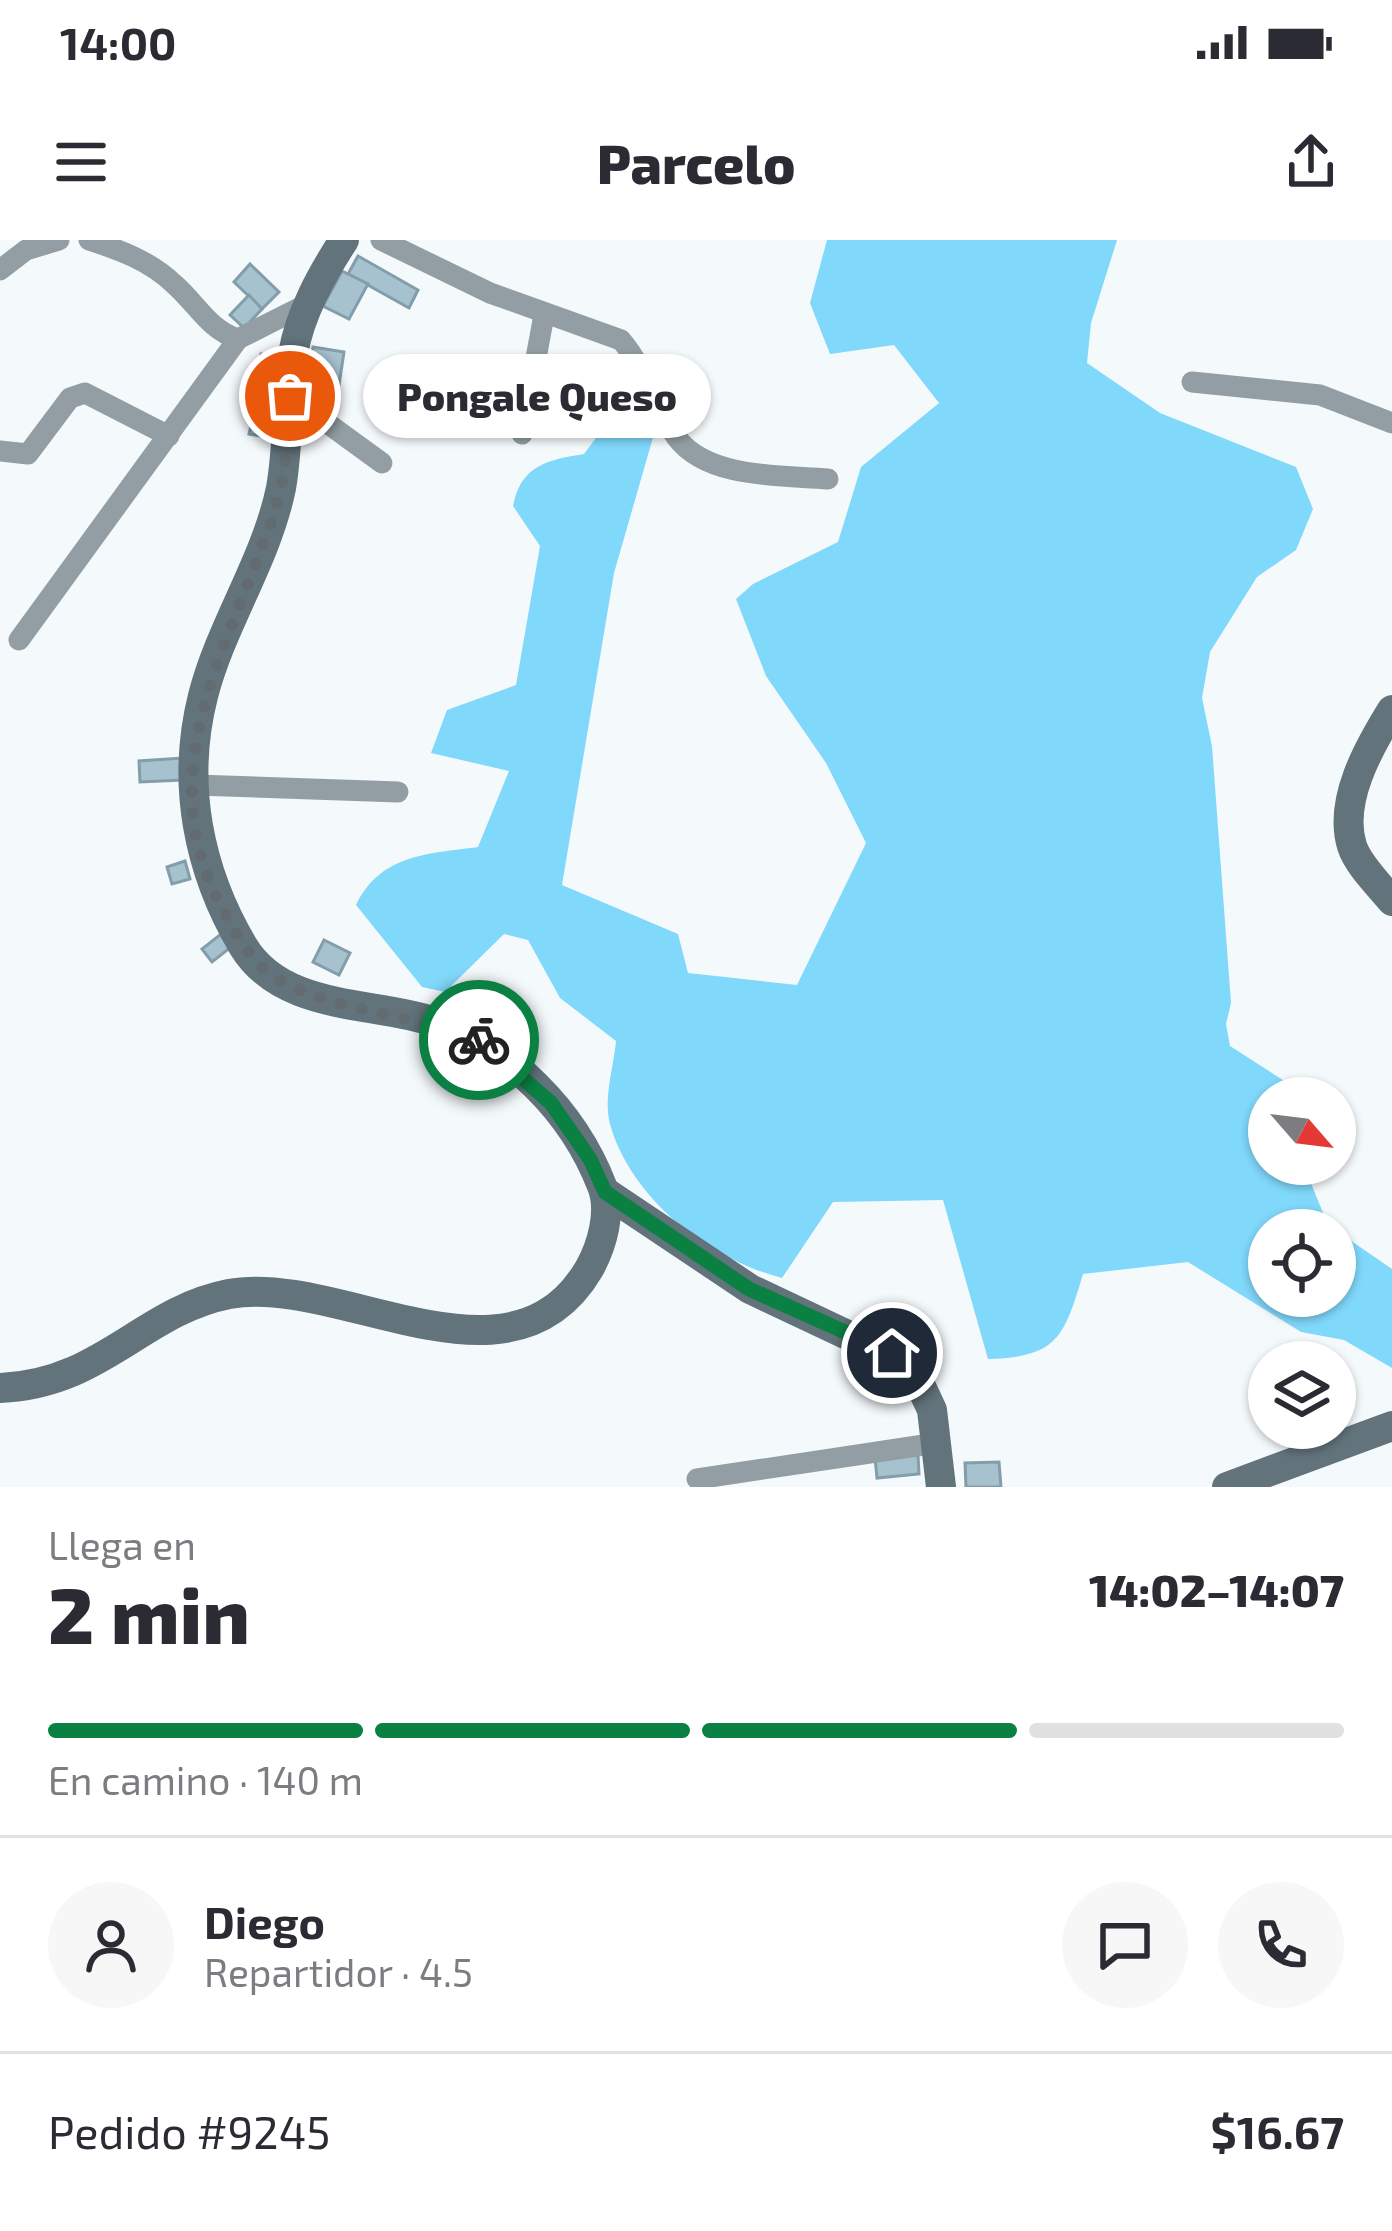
<!DOCTYPE html>
<html lang="es">
<head>
<meta charset="utf-8">
<style>
  body { margin:0; font-family:"Exo 2",sans-serif; background:#f7f7f7; color:#2b2b33; height:100vh; display:flex; flex-direction:column; font-size:45px; white-space:nowrap }
  * { box-sizing:border-box; margin:0 }
  p { font-size:39px; color:#7c7c81 }
  .icon { flex:none; width:66px; height:66px; fill:none; stroke:currentColor; stroke-width:2; stroke-linecap:round; stroke-linejoin:round }
  .map { position:relative; height:1247px; overflow:hidden }
  .drawer { display:flex; flex-direction:column; background:#fff; flex:1 }
  .drawer>* { flex:none }
  .needle { width:78px; rotate:118deg }
  .tools { position:absolute; left:1248px; top:837px; display:grid; gap:24px }
  .tools a { display:grid; place-items:center; width:108px; height:108px; border-radius:50%; background:#fff; box-shadow:0 3px 9px #0004; font-size:60px }
  .pin { position:absolute; display:grid; place-items:center; width:102px; height:102px; color:#fff; margin:-51px; border:6px solid #fff; border-radius:50%; box-shadow:0 3px 12px #0007 }
  .courier { position:absolute; display:grid; place-items:center; width:120px; height:120px; margin:-60px; border:9px solid #0b8043; border-radius:50%; background:#fff; color:#222; box-shadow:0 3px 15px #0007 }
  .bubble { position:absolute; height:84px; border-radius:42px; background:#fff; box-shadow:0 3px 9px #0004; font-size:39px; font-weight:800; line-height:84px; text-align:center }
  .headline em { font-style:normal; font-weight:800 }
  .headline div { display:flex; flex-direction:column-reverse }
  .headline { display:flex; align-items:center; justify-content:space-between; height:204px; padding:0 48px }
  h1 { font-size:78px; font-weight:800; line-height:90px }
  .bar { display:grid; grid-template-columns:repeat(4,1fr); gap:18px 12px; align-content:center; height:144px; padding:0 48px }
  .bar i { height:15px; border-radius:9px; background:#e1e1e2 }
  .bar .selected { background:#0b8043 }
  .bar p { grid-column:span 4 }
  .line { display:flex; align-items:center; gap:30px; padding:0 48px; border-top:3px solid #e1e1e2 }
  .line div { flex:1 }
  .round { display:grid; place-items:center; flex:none; width:126px; height:126px; border-radius:63px; background:#f7f7f7 }
  .status { display:flex; justify-content:space-between; align-items:center; height:84px; padding:0 60px; background:#fff; direction:ltr }
  .status svg { height:33px; fill:currentColor }
  header { display:flex; justify-content:space-between; align-items:center; height:156px; padding:0 48px; background:#fff; font-size:54px; font-weight:800 }
  .map>svg:first-child { display:block }
</style>
</head>
<body>
<div class="status"><b>14:00</b><svg viewBox="0 0 49 12"><path d="M0 12V9h3v3zM5 12V6h3v6zM10 12V3h3v9zM15 12V0h3v12zM26 1h20v11H26zM47 4h2v5h-2z"/></svg></div>
<header><svg class="icon" aria-label="menu" viewBox="0 0 24 24"><path d="M4 6h16M4 12h16M4 18h16"/></svg>Parcelo<svg class="icon" aria-label="share" viewBox="0 0 24 24"><path d="M12 15V3M7 8l5-5 5 5M5 13v7h14v-7"/></svg></header>
<div class="map">
<svg width="1392" height="1247" viewBox="0 0 1392 1247">
  <rect width="100%" height="100%" fill="#f4f9fc"/>
  <path fill="#80d8fb" fill-rule="evenodd" d="M827 0H1117L1091 83 1087 123 1160 173 1296 227 1313 269 1296 310 1257 337 1210 412 1202 458 1212 506 1231 763 1226 784 1230 806 1289 844 1293 858H1269V924H1303L1328 985 1392 1029V1128L1344 1100 1301 1092 1188 1022 1083 1034C1064 1097 1058 1117 988 1119L943 960 833 962 782 1038C709 1019 631 959 610 884 603 858 614 826 616 801L560 758 528 700 504 694 445 752 422 747 356 665C381 614 427 614 478 607L509 531 431 513 447 470 516 445 540 306 513 266C521 226 546 220 584 214L627 156 654 194 614 333 562 645 678 694 688 733 797 745 866 603 826 523 766 436 736 359 753 344 838 302 861 227 939 163 894 105 830 114 810 63ZM1269 990H1335V1056H1269Z"/>
  <g fill="#a6c2ce" stroke="#839eaa" stroke-width="3">
    <path d="M358 16 418 50 409 68 348 34Z"/>
    <path d="M250 24 279 52 262 69 234 42Z"/>
    <path d="M342 31 368 44 349 79 323 66Z"/>
    <path d="M249 55 262 69 244 88 230 75Z"/>
    <path d="M313 107 344 112 339 145 308 140Z"/>
    <path d="M261 114 281 117 279 132 258 129Z"/>
    <path d="M253 178 276 183 273 198 249 194Z"/>
    <path d="M182 518 183 540 140 542 139 521Z"/>
    <path d="M185 621 190 639 172 644 167 627Z"/>
    <path d="M221 694 231 707 212 722 202 709Z"/>
    <path d="M324 700 350 713 339 735 313 722Z"/>
    <path d="M918 1215 919 1234 877 1238 875 1218Z"/>
    <path d="M999 1222 1001 1247H966L965 1223Z"/>
  </g>
  <g fill="none" stroke-linecap="round" stroke-linejoin="round">
    <g stroke="#929ea3" stroke-width="21">
      <path d="M89 0C120 10 150 21 174 44 197 64 209 90 238 99L309 63"/>
      <path d="M381 0 490 53 621 100C646 129 655 168 677 198 708 239 782 235 828 239"/>
      <path d="M0 30 26 10 59 0"/>
      <path d="M1192 142 1320 155 1392 183"/>
      <path d="M290 156 382 223"/>
      <path d="M522 194 544 75"/>
      <path d="M0 211 28 214 70 158 85 153 169 196"/>
      <path d="M19 400 238 99"/>
      <path d="M195 545 398 552"/>
      <path d="M697 1239 937 1203"/>
    </g>
    <g stroke="#62737b" stroke-width="30">
      <path d="M1392 470C1369 507 1338 561 1352 606 1358 625 1380 646 1392 661"/>
      <path d="M605 952 750 1049 911 1125 932 1170 941 1247"/>
      <path d="M0 1148C102 1144 142 1071 229 1054 339 1033 511 1162 589 1029 602 1006 612 971 602 946 573 871 510 808 435 782 372 761 282 771 243 706 198 630 181 543 203 456 221 385 266 321 281 248 289 204 286 158 293 114 300 73 322 34 344 0"/>
      <path d="M1227 1247 1392 1186"/>
    </g>
  </g>
  <g fill="none" stroke-linecap="round" stroke-linejoin="round">
    <path stroke="#626b6f" stroke-width="12" stroke-dasharray="0 21.6" d="M290 156C288 189 287 225 279 256 240 392 143 524 222 668 238 696 250 722 278 739 333 772 415 774 479 800"/>
    <path stroke="#0b8043" stroke-width="15" d="M479 800 551 863 590 919 605 952 749 1049 892 1113"/>
  </g>
</svg>
<div class="tools">
<a><svg class="needle" viewBox="-14 -14 28 28"><path d="M0-13l5 13h-10z" fill="#e53935"/><path d="M0 13l5-13h-10z" fill="#7c7c81"/></svg></a>
<a><svg class="icon" aria-label="locate" viewBox="0 0 24 24"><circle cx="12" cy="12" r="6"/><path d="M12 2v4M12 18v4M2 12h4M18 12h4"/></svg></a>
<a><svg class="icon" aria-label="layers" viewBox="0 0 24 24"><path d="M12 4l9 5-9 5-9-5zM3 14l9 5 9-5"/></svg></a>
</div>
<div class="pin" style="left:290px;top:156px;background:#ea580c"><svg class="icon" aria-label="bag" viewBox="0 0 24 24"><path d="M5 8h14l-1 12H6zM9 8a3 3 0 0 1 6 0"/></svg></div>
<div class="pin" style="left:892px;top:1113px;background:#1f2937"><svg class="icon" aria-label="home" viewBox="0 0 24 24"><path d="M3 11l9-7 9 7M6 9v11h12V9"/></svg></div>
<div class="courier" style="left:479px;top:800px"><svg class="icon" aria-label="bike" viewBox="0 0 24 24"><circle cx="6" cy="16" r="4"/><circle cx="18" cy="16" r="4"/><path d="M6 16l4-8h5l3 8M10 8l3 8H6M13 5h3"/></svg></div>
<div class="bubble" style="left:363px;top:114px;width:348px">Pongale Queso</div>
</div>
<section class="drawer">
<div class="headline"><div><h1>2 min</h1><p>Llega en</p></div><em>14:02–14:07</em></div>
<div class="bar"><i class="selected"></i><i class="selected"></i><i class="selected"></i><i></i><p>En camino · 140 m</p></div>
<div class="line" style="height:216px"><a class="round"><svg class="icon" aria-label="person" viewBox="0 0 24 24"><circle cx="12" cy="8" r="4"/><path d="M4 21q1-7 8-7t8 7"/></svg></a><div><b>Diego</b><p>Repartidor · 4.5</p></div><a class="round"><svg class="icon" aria-label="chat" viewBox="0 0 24 24"><path d="M4 5h16v11H9l-5 4z"/></svg></a><a class="round"><svg class="icon" aria-label="phone" viewBox="0 0 24 24"><path d="M5 4h4l2 5-3 2q2 4 5 5l2-3 5 2v4C11 20 4 13 5 4z"/></svg></a></div>
<div class="line" style="height:156px"><div>Pedido #9245</div><b>$16.67</b></div>
</section>
</body>
</html>
